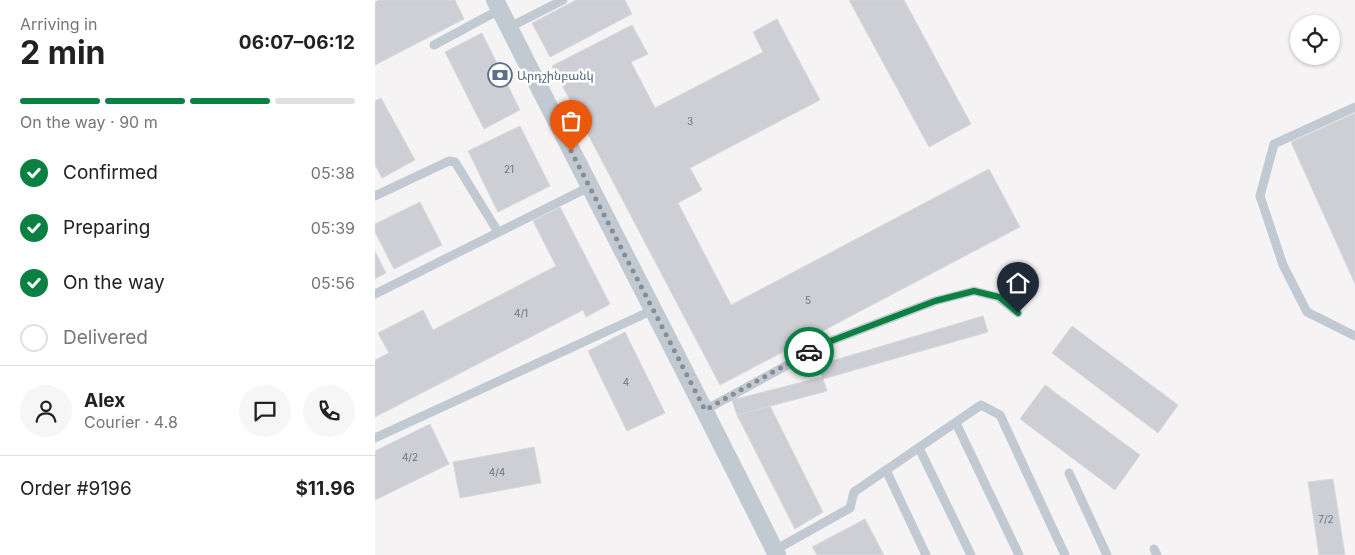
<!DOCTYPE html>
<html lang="en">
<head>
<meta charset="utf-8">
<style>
  body { margin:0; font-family:Inter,"Noto Sans Armenian",sans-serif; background:#f6f6f6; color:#222; height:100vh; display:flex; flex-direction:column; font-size:19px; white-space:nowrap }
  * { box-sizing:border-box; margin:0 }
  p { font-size:16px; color:#767676 }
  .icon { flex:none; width:28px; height:28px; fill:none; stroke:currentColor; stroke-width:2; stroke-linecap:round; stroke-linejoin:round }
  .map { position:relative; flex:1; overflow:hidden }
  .panel { display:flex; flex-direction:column; background:#fff; width:375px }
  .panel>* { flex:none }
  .fabs { position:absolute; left:915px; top:15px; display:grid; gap:10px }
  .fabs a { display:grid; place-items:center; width:50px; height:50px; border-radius:50%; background:#fff; box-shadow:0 1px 4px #0004; font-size:25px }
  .pin { position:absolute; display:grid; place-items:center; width:42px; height:42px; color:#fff; margin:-51px -21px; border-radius:50% 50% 50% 0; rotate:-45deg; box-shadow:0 0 5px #0007 }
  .pin .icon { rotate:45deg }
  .courier { position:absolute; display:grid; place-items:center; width:50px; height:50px; margin:-25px; border:4px solid #0b8043; border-radius:50%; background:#fff; color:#222; box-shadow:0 1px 6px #0007 }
  .head em { font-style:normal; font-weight:700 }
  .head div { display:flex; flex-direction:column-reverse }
  .head { display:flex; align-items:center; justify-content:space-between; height:85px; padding:0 20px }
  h1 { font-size:32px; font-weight:700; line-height:38px }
  .bar { display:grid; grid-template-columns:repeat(4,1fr); gap:8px 5px; align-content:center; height:60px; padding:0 20px }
  .bar i { height:6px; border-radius:4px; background:#e0e0e0 }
  .bar .current { background:#0b8043 }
  .bar p { grid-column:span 4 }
  .line { display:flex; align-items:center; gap:12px; padding:0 20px; border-top:1px solid #e0e0e0 }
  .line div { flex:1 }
  .round { display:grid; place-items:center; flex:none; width:52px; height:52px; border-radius:26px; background:#f6f6f6 }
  ol { padding:0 20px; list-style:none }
  li { display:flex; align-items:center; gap:15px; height:55px }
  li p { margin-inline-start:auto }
  li .icon { padding:5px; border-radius:50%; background:#0b8043; color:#fff; stroke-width:4 }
  li:last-child { color:#767676 }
  li i { width:28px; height:28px; border:2px solid #e0e0e0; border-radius:50% }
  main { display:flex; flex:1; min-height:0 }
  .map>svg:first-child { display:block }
</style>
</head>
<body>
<main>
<section class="panel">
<div class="head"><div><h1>2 min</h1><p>Arriving in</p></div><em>06:07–06:12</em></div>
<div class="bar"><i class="current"></i><i class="current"></i><i class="current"></i><i></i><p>On the way · 90 m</p></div>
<ol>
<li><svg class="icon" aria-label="check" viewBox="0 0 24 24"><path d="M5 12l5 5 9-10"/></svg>Confirmed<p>05:38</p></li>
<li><svg class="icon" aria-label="check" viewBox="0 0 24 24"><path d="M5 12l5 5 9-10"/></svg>Preparing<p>05:39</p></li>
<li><svg class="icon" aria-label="check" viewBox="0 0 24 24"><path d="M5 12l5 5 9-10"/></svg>On the way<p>05:56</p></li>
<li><i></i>Delivered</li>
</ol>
<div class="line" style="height:90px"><a class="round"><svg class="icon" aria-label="person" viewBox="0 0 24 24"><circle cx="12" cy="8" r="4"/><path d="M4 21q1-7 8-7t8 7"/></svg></a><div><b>Alex</b><p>Courier · 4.8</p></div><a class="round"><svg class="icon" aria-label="chat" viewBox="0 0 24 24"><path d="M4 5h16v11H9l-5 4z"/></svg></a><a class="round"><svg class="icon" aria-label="phone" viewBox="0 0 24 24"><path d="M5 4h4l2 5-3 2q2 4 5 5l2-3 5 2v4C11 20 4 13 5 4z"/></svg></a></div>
<div class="line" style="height:65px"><div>Order #9196</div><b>$11.96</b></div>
</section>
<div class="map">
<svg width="980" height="555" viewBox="0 0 980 555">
  <rect width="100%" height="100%" fill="#f5f3f3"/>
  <g fill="#cdcfd5" stroke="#d7d9de">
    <path d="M4 0H80L89 19 0 65V2Z"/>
    <path d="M201 0H250L257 14 175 57 157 23Z"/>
    <path d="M474 0H529L596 124 554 147Z"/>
    <path d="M402 19 445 100 315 168 327 190 303 203 356 305 614 169 645 227 345 385 177 66 257 25 273 54 256 62 280 108 388 52 378 32Z"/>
    <path d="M107 33 145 110 109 129 70 52Z"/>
    <path d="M6 98 40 160 7 178 0 165V101Z"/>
    <path d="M980 113V284L916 142Z"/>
    <path d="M145 126 175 186 123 212 93 151Z"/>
    <path d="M45 202 67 245 19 269 0 232V224Z"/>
    <path d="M185 207 235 304 211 317 208 310 0 417V360L14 353 3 333 48 310 58 330 181 266 158 221Z"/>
    <path d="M0 251 11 273 0 279Z"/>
    <path d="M608 316 613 332 448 379 452 391 362 415 357 400 447 377 443 365Z"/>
    <path d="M697 326 803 405 783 433 677 353Z"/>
    <path d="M250 332 290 413 252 431 213 351Z"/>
    <path d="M670 385 765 455 740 490 645 419Z"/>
    <path d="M395 406 448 512 420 529 362 415Z"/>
    <path d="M55 424 74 464 0 500V451Z"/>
    <path d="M159 447 166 483 85 498 78 462Z"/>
    <path d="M958 479 970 555H944L933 482Z"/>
    <path d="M490 519 509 555H442L437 547Z"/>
  </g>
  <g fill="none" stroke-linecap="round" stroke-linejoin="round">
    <g stroke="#c1cad2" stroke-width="9">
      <path d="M133 28 188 0"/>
      <path d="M59 45 124 10"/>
      <path d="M980 107 899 144 885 196 908 265 932 312 980 336"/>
      <path d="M0 196 74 161 80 162 123 232"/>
      <path d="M0 294 214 187"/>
      <path d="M330 410 416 363 448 344 560 301 599 291 623 297 643 313"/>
      <path d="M581 423 644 555"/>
      <path d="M0 438 278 310"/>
      <path d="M544 448 596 555"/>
      <path d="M511 470 551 555"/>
      <path d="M694 473 732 555"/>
      <path d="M779 549 782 555"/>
      <path d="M400 550 475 508 479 492 606 405 625 415 690 555"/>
    </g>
    <path stroke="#c1cad2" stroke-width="18" d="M120 0C213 185 310 369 402 555"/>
  </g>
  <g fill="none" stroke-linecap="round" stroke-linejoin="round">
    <path stroke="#868d94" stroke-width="5" stroke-dasharray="0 9" d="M196 151 330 410 434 352"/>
    <path stroke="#0b8043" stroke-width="6" d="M434 352 448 344 560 301 599 291 624 297 643 313"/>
  </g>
  <defs>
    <g id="bank-ring" transform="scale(1.25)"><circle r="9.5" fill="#fff" stroke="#5c6f8a" stroke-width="1.5"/><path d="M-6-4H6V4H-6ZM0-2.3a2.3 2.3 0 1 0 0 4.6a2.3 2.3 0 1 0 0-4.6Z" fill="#5c6f8a"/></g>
  </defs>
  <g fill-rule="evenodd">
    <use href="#bank-ring" x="125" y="75"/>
  </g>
  <g text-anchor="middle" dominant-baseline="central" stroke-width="5" stroke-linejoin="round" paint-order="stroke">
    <g font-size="10" fill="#6b747e">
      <text x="315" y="121">3</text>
      <text x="134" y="169">21</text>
      <text x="433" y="300">5</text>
      <text x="146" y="313">4/1</text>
      <text x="251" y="382">4</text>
      <text x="35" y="457">4/2</text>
      <text x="122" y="472">4/4</text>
      <text x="951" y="519">7/2</text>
    </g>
    <g font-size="12" fill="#4e5e75" stroke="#fff" text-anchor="start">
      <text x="142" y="75">Արդշինբանկ</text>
    </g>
  </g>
</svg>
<div class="fabs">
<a><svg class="icon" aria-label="locate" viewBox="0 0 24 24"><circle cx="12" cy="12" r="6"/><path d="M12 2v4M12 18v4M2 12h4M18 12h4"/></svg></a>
</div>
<div class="pin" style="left:196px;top:151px;background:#ea580c"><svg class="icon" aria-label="bag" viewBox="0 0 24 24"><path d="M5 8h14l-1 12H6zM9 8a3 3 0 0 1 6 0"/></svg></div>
<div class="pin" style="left:643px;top:313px;background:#1f2937"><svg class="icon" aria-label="home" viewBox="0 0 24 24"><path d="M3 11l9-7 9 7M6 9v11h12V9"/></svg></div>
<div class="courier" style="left:434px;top:352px"><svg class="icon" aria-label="car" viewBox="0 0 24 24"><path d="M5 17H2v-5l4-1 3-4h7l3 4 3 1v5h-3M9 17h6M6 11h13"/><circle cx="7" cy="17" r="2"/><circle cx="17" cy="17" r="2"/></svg></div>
</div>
</main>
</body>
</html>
